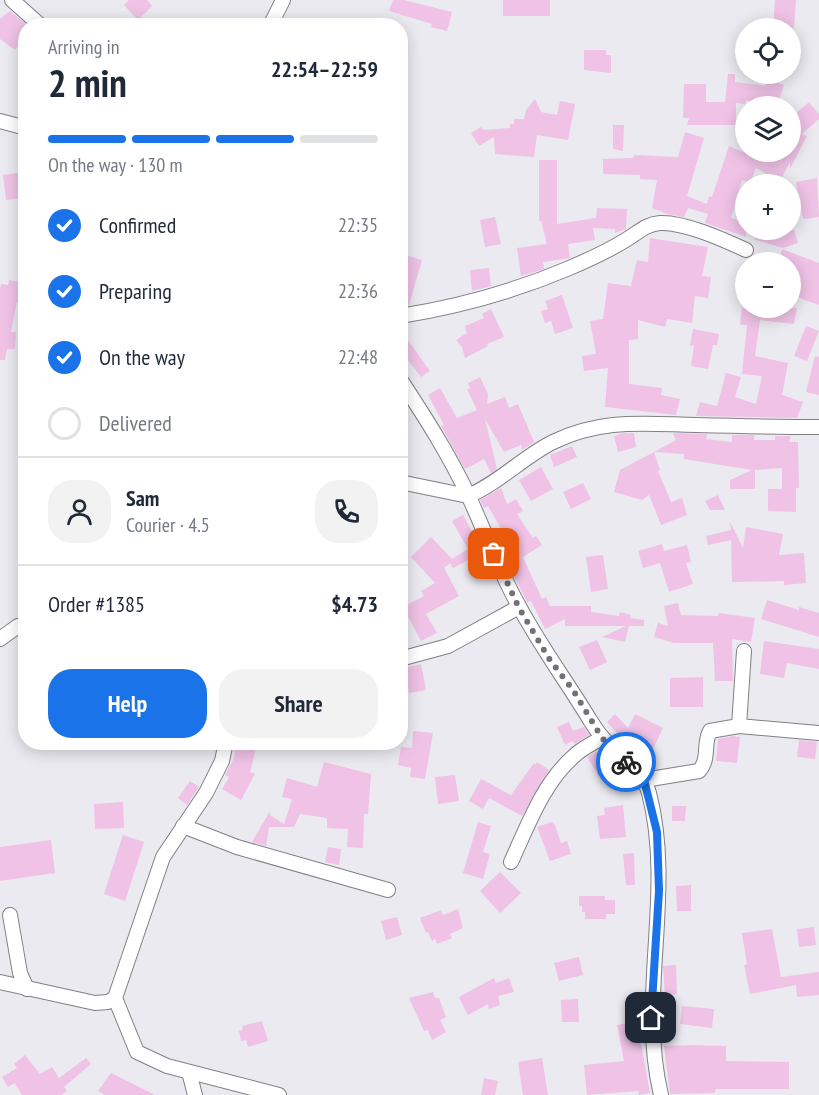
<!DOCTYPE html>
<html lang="en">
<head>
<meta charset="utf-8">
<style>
  body { margin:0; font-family:"PT Sans Narrow",sans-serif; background:#f2f2f3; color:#1f2937; height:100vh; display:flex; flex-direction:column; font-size:22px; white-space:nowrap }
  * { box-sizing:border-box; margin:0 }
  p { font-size:20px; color:#747a83 }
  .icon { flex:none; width:33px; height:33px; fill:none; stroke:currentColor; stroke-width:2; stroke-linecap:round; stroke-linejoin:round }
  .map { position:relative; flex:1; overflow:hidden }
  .drawer { position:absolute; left:18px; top:18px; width:390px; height:732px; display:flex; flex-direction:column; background:#fff; border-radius:24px; box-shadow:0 3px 15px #0003 }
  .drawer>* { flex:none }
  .tools { position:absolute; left:735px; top:18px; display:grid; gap:12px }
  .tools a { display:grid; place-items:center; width:66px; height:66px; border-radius:50%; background:#fff; box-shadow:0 3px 15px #0003; font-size:30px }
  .pin { position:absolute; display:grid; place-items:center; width:51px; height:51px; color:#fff; margin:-26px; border-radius:12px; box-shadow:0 3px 9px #0006 }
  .courier { position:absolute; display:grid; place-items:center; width:60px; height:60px; margin:-30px; border:4px solid #1a73e8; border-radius:50%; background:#fff; color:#222; box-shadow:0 2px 8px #0007 }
  .headline em { font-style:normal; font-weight:800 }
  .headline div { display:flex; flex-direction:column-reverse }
  .headline { display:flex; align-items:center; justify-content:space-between; height:102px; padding:0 30px }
  h1 { font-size:39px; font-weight:800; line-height:45px }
  .bar { display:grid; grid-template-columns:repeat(4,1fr); gap:9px 6px; align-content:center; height:72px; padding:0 30px }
  .bar i { height:8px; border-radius:4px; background:#e0e1e3 }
  .bar .on { background:#1a73e8 }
  .bar p { grid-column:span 4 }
  .line { display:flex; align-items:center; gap:15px; padding:0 30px; border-top:2px solid #e0e1e3 }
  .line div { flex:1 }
  .round { display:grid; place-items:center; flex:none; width:63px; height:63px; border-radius:24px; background:#f2f2f3 }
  ol { padding:0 30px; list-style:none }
  li { display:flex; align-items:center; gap:18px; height:66px }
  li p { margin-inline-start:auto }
  li .icon { padding:6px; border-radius:50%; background:#1a73e8; color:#fff; stroke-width:4 }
  li:last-child { color:#747a83 }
  li i { width:33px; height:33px; border:3px solid #e0e1e3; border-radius:50% }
  .cta { display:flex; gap:12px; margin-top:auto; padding:12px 30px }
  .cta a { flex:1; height:69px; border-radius:24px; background:#1a73e8; color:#fff; font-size:24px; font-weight:800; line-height:69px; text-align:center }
  .cta a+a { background:#f2f2f3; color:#1f2937 }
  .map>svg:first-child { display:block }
</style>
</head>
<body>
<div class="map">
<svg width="819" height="1095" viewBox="0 0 819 1095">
  <rect width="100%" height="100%" fill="#ebeaf1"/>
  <g fill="#efc2e6">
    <path d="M129 0H147L152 6 138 20 124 5Z"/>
    <path d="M393 0H404L452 12 447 31 431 27 432 24 389 11Z"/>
    <rect x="503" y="0" width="47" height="16"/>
    <path d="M775 0H796L794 28H773Z"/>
    <path d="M10 11 26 24V35L15 50 0 39V19Z"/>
    <path d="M584 50H606V55H611V73L584 70Z"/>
    <path d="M728 74H735V82L765 86 767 79 784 85 777 106H764L746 100 745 104 736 103V125H687L689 118H683L684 84H706V102H725Z"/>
    <path d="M535 99 541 112 557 115 560 101 575 104 568 140 537 135 534 157 495 154 494 137 479 146 471 133 481 127 483 130 510 128V124H514V119H524L526 110Z"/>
    <path d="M809 102 819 114V119L802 134 807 136 790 169V162L780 181 756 168 750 183 742 180 731 218 746 222V237L705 223 708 214 688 208 684 217 667 214 652 208 657 180 640 179V175L603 174V159L633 158 634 155 678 157 685 132 704 138 687 196 707 204 709 196 712 197 729 146 743 152H790V128L792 129 797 120 793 116Z"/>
    <path d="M613 125H624L623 151 613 149Z"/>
    <path d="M539 160H557V224L596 218 597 208 627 209 626 229 615 233V229L593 228 595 240 568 244 570 258 543 262 544 269 521 276 517 248 547 244 541 221H539Z"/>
    <path d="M26 172V198L6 200 3 175Z"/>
    <path d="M817 178 819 217 803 219 796 182Z"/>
    <path d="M495 217 501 244 485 247 480 220Z"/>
    <path d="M780 230H794L798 243 783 248 753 239Z"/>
    <path d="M650 238 708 247 702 276 711 277 708 298 695 296 692 323 667 319 665 327 638 320V339L629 340V384L662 388 661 395 680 399 676 415 605 407 608 368 584 371 582 356 596 354 590 321 603 319 608 283 631 286 637 260 648 262Z"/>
    <path d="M782 249 819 263V305L791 295 797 279 790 278V262H779Z"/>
    <path d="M405 255 422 260 409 305 400 307V272Z"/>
    <path d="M489 268 491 286 472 291 470 270Z"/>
    <path d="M9 280 21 282 20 288 26 289V304L17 302 11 332H16L15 349H7L5 360H0V289L1 284 8 285Z"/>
    <path d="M562 295 573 328 555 334 551 321 545 323 541 311 548 309 545 301Z"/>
    <path d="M742 308H797L794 324 760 320 755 356 788 363 782 395 803 402 797 418 696 416 700 402 717 406 726 373 741 377 735 397 756 404 762 376 742 374 747 325H740Z"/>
    <path d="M491 309 504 337 487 344 488 346 465 358 462 347 456 340 467 333 465 326 484 318 482 314Z"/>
    <path d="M806 326 819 331 807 361 794 356Z"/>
    <path d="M400 329 430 371 421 377 400 350Z"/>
    <path d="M693 329 719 334 717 345H713L708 369 691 366 694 346 690 345Z"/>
    <path d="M815 356 819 357V395L806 392Z"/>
    <path d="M480 377 488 394 487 404 505 397 509 408 518 404 534 442 522 450 521 445 504 452 485 419 497 469 491 473 484 459 465 469 441 426 444 425 428 395 440 388 457 418 477 410 467 389 470 388 468 383Z"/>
    <path d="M623 433H634L636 447 618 452 614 436Z"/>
    <path d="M673 433 707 434 706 439 732 442V435H754V440H775V436H791L789 442H798L799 488H796V512L768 511V489H782V468L755 470V489H730V480L752 470 684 459V454L654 452 676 440Z"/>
    <path d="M572 446 577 457 554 467 550 455Z"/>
    <path d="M654 452 660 470 658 471 671 502 682 498 687 515 661 525 649 495 642 500 614 492 620 470Z"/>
    <path d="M541 467 553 489 531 501 519 480Z"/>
    <path d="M583 483 591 499 571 509 563 492Z"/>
    <path d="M501 488 507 504 516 499 523 511 517 514 533 538 536 536 542 545 523 557 542 599 546 597 550 606H591V612L619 616 620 612 631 615 630 618 644 620V626H629L625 642 602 637 626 626H565V619L545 629 531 601 527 602 505 557 514 551 488 506 484 508 480 500Z"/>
    <path d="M718 495 725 510H710L705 501Z"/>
    <path d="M463 515 483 552 453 568 450 563 444 568 459 596 426 614 437 633 421 641 403 607 424 596 421 591 435 583 411 557 431 537 452 559 468 549 452 521Z"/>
    <path d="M730 522 743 548 746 527 783 534 779 555 804 553 806 583 784 585V581L732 582 731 540 708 545 706 536 731 530Z"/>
    <path d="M662 544 664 551 687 545 691 562 686 563 693 584 669 592 660 563 643 568 638 551Z"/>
    <path d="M603 555 608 589 591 592 586 557Z"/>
    <path d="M767 600 799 610V607L819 613V637L761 619Z"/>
    <path d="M678 603 681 615 718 616 719 613 755 618 751 642 732 639 733 681H715L713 643H674L654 637 658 623 668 626 664 606Z"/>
    <path d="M597 640 607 662 590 670 579 647Z"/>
    <path d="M764 641 819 649V669L787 663 784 678 760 674Z"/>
    <path d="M421 664 426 690 409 693 405 668Z"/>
    <path d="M703 677V707H670V678Z"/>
    <path d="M615 714 628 728 635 714 663 728 651 753 614 735 617 733 607 722Z"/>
    <path d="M569 722 573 731 584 727 589 735 574 744 573 741 565 745 557 727Z"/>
    <path d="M413 731 433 733 425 779 410 777 411 768 398 765 401 747 412 748Z"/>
    <path d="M733 736 740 737 737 763 716 761 718 739Z"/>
    <path d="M799 740 817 742 815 759 797 757Z"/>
    <path d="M235 742 257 745 250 772 255 774 241 800 222 789 229 777 225 775 234 758Z"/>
    <path d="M601 749 616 767 599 776 587 757Z"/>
    <path d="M324 762 371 774 368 814H364L363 848 347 847 348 829 327 828V818L300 814 294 827H269L266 846 252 842 270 811V815L284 824 292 799 282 797 287 778 317 787Z"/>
    <path d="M537 762 549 770 522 816 489 798 483 809 469 801 481 779 511 795 534 763 535 765Z"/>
    <path d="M455 775 459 801 438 804 435 777Z"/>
    <path d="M190 781 199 787 187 805 178 798Z"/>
    <path d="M123 802 124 828 95 829 94 804Z"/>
    <path d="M623 805 626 837 600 839 597 816 605 815 604 808Z"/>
    <path d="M672 806H686L685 821H672Z"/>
    <path d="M478 822 491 826 483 852 490 854 483 879 463 873Z"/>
    <path d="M552 822 555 825 561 843 567 841 571 854 550 861 537 827Z"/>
    <path d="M123 835 144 842 125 901 104 894Z"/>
    <path d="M51 840 55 873 0 881V847Z"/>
    <path d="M328 847 341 849 339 865 325 862Z"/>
    <path d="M634 853 635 885H626L623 854Z"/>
    <path d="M500 872 521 893 500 913 480 891Z"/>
    <path d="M691 885V911H677L676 886Z"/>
    <path d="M579 896H605V900H615V914H606V919H585V912H582V906H579Z"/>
    <path d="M458 909 463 928 450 934 452 938 437 944 435 939 432 941 428 932 426 933 420 918 441 910 443 915Z"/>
    <path d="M397 917 402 935 386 940 381 921Z"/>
    <path d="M814 927 816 945 799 947 797 929Z"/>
    <path d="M772 929 781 977 819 972V995L797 997 796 985 750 994 744 965 747 964 742 933Z"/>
    <path d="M579 957 583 975 559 981 554 963Z"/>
    <path d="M676 965 677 994 665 995 663 966Z"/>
    <path d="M494 978 496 983 509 978 514 992 498 996 500 1005 489 1009 488 1004 468 1015 459 997Z"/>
    <path d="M433 992 435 998H439L446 1017 440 1020 446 1032 432 1040 428 1030 424 1031 409 998Z"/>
    <path d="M578 999 579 1022H562L561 1000Z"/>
    <path d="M682 1006 714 1009 712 1028 680 1024Z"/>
    <path d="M262 1021 268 1041 248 1047 246 1040 241 1041 239 1031 243 1030 242 1026Z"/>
    <path d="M637 1021 650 1093 639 1095 638 1091 587 1095 584 1065 624 1061 617 1025Z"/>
    <path d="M693 1045 726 1046V1061L789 1062V1089H716L715 1093 670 1094 664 1046Z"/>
    <path d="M25 1055 40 1074 52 1067 59 1078 86 1058 91 1064 64 1087 67 1091 61 1095H22L15 1083 8 1087 2 1077 17 1068 14 1064Z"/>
    <path d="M542 1058 548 1095H523L518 1062Z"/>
    <path d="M111 1073 155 1095H105L98 1091Z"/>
    <path d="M484 1078 498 1081 495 1095H481Z"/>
  </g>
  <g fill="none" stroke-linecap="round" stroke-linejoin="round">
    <g stroke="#807f85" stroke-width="16">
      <g id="minor">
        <path d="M12 0 41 26"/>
        <path d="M270 26 283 0"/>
        <path d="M0 121 26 128"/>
        <path d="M400 316C456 307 515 291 567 269 586 261 606 252 624 241 637 234 645 224 660 223 685 222 724 240 746 250"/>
        <path d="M400 379C425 417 450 456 469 497 486 534 500 573 520 608 541 647 567 682 590 720 594 726 598 733 603 738 618 756 643 770 649 793 675 893 637 995 661 1095"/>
        <path d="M400 482 468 496C499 483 523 457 553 442 602 418 644 424 696 425 737 426 778 427 819 427"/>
        <path d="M0 639 18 626 26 624"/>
        <path d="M400 659 448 646 519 607"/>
        <path d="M739 726 819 733"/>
        <path d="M644 780 699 771C710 759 703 743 710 731L739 726 744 651"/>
        <path d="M183 826 237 847 388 890"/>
        <path d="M511 862C528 825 543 783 574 756 582 748 593 743 602 738"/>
        <path d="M10 915 20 973 27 989"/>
        <path d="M0 982 95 1003 108 1002 115 998 163 857 206 793 222 761 226 742"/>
        <path d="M115 998 137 1052 167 1066 279 1095"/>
        <path d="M189 1072 195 1095"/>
      </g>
    </g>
    <use href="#minor" stroke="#fff" stroke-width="14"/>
  </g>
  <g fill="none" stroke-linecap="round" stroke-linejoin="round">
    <path stroke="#727176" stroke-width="6" stroke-dasharray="0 10.8" d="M494 554 519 608 550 660 573 690 602 738 626 762"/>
    <path stroke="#1a73e8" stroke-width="8" d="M626 762 644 780 657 832 659 891 651 1018"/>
  </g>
</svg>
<div class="tools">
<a><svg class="icon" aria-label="locate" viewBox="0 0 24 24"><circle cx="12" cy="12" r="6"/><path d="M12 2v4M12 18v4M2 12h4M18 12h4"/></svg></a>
<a><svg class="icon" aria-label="layers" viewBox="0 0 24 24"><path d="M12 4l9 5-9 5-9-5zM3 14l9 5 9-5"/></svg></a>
<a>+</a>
<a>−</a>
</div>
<div class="pin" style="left:494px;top:554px;background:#ea580c"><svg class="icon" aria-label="bag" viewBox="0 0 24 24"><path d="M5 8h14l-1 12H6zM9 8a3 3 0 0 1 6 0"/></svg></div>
<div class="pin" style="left:651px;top:1018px;background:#1f2937"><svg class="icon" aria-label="home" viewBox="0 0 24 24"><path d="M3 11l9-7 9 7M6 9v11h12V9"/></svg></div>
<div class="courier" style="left:626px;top:762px"><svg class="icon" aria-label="bike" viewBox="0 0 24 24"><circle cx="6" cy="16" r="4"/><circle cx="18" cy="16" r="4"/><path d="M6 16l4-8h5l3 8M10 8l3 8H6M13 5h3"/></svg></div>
<section class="drawer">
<div class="headline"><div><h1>2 min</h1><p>Arriving in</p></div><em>22:54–22:59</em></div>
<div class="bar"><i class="on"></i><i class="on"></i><i class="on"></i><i></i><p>On the way · 130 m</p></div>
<ol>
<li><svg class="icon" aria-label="check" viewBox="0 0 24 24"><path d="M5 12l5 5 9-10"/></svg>Confirmed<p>22:35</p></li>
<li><svg class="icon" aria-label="check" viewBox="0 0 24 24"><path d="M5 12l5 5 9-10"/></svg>Preparing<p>22:36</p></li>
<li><svg class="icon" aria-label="check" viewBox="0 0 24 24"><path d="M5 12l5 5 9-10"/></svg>On the way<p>22:48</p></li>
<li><i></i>Delivered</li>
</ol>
<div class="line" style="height:108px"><a class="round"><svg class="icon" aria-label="person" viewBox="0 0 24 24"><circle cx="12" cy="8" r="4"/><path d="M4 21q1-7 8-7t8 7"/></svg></a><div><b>Sam</b><p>Courier · 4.5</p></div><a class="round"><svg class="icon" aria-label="phone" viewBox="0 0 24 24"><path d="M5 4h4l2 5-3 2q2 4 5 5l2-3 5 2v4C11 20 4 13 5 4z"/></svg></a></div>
<div class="line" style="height:78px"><div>Order #1385</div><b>$4.73</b></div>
<div class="cta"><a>Help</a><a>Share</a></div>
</section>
</div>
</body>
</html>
